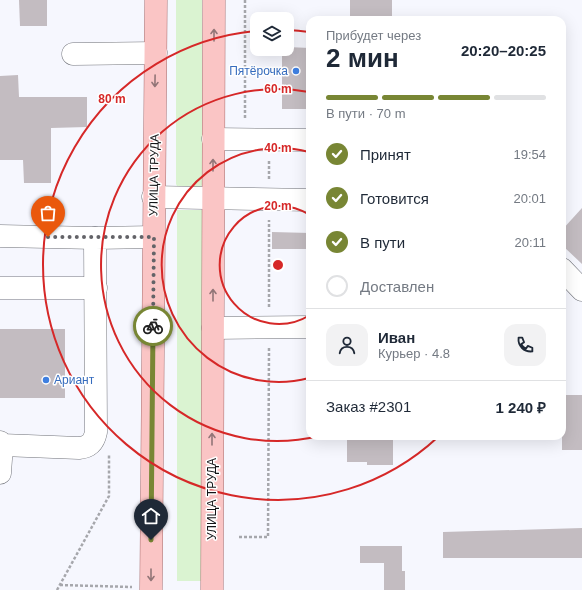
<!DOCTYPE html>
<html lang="ru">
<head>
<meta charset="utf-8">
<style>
  body { margin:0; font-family:Arial,sans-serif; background:#f2f2f3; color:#1f2937; height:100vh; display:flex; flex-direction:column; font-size:15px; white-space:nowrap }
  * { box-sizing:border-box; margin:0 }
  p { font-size:13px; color:#747a83 }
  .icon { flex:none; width:22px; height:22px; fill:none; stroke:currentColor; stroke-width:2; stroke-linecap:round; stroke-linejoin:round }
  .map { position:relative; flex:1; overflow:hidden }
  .panel { position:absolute; left:306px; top:16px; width:260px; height:424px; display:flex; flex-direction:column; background:#fff; border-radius:12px; box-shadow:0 4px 16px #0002 }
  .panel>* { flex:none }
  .controls { position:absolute; left:250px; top:12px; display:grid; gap:8px }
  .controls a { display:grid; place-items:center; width:44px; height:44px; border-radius:8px; background:#fff; box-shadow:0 4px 16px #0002; font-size:20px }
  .pin { position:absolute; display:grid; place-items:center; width:34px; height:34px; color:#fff; margin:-41px -17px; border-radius:50% 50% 50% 0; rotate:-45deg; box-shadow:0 0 4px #0007 }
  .pin .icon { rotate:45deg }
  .courier { position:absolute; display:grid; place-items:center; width:40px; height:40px; margin:-20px; border:3px solid #788634; border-radius:50%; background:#fff; color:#222; box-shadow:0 1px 5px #0007 }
  .headline em { font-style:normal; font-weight:800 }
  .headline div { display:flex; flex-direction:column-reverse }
  .headline { display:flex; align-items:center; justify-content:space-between; height:68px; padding:0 20px }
  h1 { font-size:26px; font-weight:800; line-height:30px }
  .bar { display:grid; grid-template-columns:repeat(4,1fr); gap:6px 4px; align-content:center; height:48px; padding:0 20px }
  .bar i { height:5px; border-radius:3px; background:#e0e1e3 }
  .bar .selected { background:#788634 }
  .bar p { grid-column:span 4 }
  .line { display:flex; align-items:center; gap:10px; padding:0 20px; border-top:1px solid #e0e1e3 }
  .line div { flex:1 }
  .round { display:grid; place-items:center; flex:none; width:42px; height:42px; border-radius:12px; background:#f2f2f3 }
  ol { padding:0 20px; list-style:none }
  li { display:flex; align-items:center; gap:12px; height:44px }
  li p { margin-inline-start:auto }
  li .icon { padding:4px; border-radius:50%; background:#788634; color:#fff; stroke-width:4 }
  li:last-child { color:#747a83 }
  li i { width:22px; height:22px; border:2px solid #e0e1e3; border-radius:50% }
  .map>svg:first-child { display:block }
</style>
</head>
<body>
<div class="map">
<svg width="582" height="590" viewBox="0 0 582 590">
  <rect width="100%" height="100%" fill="#f6f7fe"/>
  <g fill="#daf3d1">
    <path d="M176 0H202V185L199 190H179L176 184Z"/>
    <path d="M177 210H204L203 581H177Z"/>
  </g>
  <g fill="#c3bcc1">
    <path d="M19 0H47V26H20Z"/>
    <rect x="350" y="0" width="42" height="20"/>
    <path d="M287 47 310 48V109H282V49H287Z"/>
    <path d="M18 75 19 97H87V127L51 128V183H24L23 160H0V76Z"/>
    <path d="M582 208V264L562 245V230Z"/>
    <path d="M272 232 310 233V249H272Z"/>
    <rect x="0" y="329" width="65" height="69"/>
    <rect x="562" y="395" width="20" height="55"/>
    <path d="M347 436H393V465H367V462H347Z"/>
    <path d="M582 528V558H443V532Z"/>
    <path d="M360 546H402V571H405V590H384V563H360Z"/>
  </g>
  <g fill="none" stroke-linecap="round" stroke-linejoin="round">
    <g stroke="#71737a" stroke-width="23">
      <g id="minor">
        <path d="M73 54 156 53"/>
        <path d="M213 139 310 140"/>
        <path d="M153 197 310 200"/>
        <path d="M0 236 95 238"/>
        <path d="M562 269 582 290"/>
        <path d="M0 288H96"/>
        <path d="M213 328 310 327"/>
        <path d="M0 442 2 445 79 448C90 447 94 442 96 432L95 238 154 237"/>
        <path d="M0 473 2 445"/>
      </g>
    </g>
    <g stroke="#a86e6f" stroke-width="23">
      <g id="major">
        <path d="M151 590 156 0"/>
        <path d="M212 590 214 0"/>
      </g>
    </g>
    <g stroke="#a6a7ac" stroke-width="2.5" stroke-dasharray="3 2" stroke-linecap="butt">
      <path d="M245 0V119"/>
      <path d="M269 179V160"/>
      <path d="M269 307V220"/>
      <path d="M239 537H268L269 348"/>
      <path d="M60 585 132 587"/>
      <path d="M57 590 109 496V454"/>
    </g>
    <use href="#minor" stroke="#fff" stroke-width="22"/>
    <use href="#major" stroke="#fac5c5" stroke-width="22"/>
  </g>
  <defs><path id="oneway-shaft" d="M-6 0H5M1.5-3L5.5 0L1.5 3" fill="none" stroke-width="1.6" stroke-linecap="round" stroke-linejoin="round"/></defs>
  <g stroke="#927577">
    <use href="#oneway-shaft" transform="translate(214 35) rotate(-90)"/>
    <use href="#oneway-shaft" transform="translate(155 81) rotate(91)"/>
    <use href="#oneway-shaft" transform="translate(213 165) rotate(-90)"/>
    <use href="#oneway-shaft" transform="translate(213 295) rotate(-90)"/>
    <use href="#oneway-shaft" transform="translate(212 439) rotate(-90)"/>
    <use href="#oneway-shaft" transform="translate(151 575) rotate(90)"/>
  </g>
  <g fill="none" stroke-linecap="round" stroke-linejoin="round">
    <path stroke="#636368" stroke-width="4" stroke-dasharray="0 7.2" d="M48 237H154L153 326"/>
    <path stroke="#788634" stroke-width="5" d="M151 540 153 326"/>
  </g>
  <g fill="none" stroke="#d62828" stroke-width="2">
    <path d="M310 315A59 59 0 1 1 310 215"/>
    <path d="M309 378A117 117 0 1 1 309 152"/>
    <path d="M319 436A176 176 0 1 1 309 92"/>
    <path d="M438 437A235 235 0 1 1 255 31M288 30A235 235 0 0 1 309 32"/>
  </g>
  <g fill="#3f7fe0" stroke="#fff" stroke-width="1.5">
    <circle cx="296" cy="71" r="4"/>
    <circle cx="46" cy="380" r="4"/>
  </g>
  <g text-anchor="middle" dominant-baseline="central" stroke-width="3" stroke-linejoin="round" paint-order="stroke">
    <g font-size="12" fill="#366cbe" stroke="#fff" text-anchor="end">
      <text x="288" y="71">Пятёрочка</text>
      <text x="54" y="380" text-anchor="start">Ариант</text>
    </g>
    <g font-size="12" fill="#141417" stroke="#fff">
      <text transform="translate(154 175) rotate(-89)">УЛИЦА ТРУДА</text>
      <text transform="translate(212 499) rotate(-90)">УЛИЦА ТРУДА</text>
    </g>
  </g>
  <circle cx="278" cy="265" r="6" fill="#d62828" stroke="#fff" stroke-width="2"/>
  <g font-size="12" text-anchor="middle" font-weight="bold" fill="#d62828" stroke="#fff" stroke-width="3" stroke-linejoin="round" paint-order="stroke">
    <text x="278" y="93">60 m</text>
    <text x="112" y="103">80 m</text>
    <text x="278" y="152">40 m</text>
    <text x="278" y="210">20 m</text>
  </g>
</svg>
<div class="controls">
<a><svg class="icon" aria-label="layers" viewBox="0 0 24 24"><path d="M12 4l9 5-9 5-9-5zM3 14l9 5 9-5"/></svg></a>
</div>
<div class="pin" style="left:48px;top:237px;background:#ea580c"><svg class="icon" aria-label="bag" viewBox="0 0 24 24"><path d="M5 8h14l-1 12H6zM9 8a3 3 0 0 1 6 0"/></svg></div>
<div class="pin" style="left:151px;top:540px;background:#1f2937"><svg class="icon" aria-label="home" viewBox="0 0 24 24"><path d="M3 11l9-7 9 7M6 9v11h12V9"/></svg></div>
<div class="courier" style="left:153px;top:326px"><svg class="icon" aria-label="bike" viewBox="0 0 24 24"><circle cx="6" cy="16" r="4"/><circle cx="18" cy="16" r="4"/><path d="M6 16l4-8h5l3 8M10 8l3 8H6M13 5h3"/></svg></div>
<section class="panel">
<div class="headline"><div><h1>2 мин</h1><p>Прибудет через</p></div><em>20:20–20:25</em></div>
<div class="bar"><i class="selected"></i><i class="selected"></i><i class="selected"></i><i></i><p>В пути · 70 m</p></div>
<ol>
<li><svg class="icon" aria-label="check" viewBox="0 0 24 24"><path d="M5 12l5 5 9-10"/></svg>Принят<p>19:54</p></li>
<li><svg class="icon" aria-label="check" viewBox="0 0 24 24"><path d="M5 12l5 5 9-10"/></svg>Готовится<p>20:01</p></li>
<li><svg class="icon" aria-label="check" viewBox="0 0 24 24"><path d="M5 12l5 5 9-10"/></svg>В пути<p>20:11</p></li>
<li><i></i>Доставлен</li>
</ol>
<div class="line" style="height:72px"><a class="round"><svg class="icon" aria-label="person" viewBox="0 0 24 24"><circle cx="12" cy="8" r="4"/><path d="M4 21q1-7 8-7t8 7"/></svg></a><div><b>Иван</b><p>Курьер · 4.8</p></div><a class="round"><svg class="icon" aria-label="phone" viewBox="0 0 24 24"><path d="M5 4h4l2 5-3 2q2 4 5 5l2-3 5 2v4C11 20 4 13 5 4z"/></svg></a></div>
<div class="line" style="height:52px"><div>Заказ #2301</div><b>1 240 ₽</b></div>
</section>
</div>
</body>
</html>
